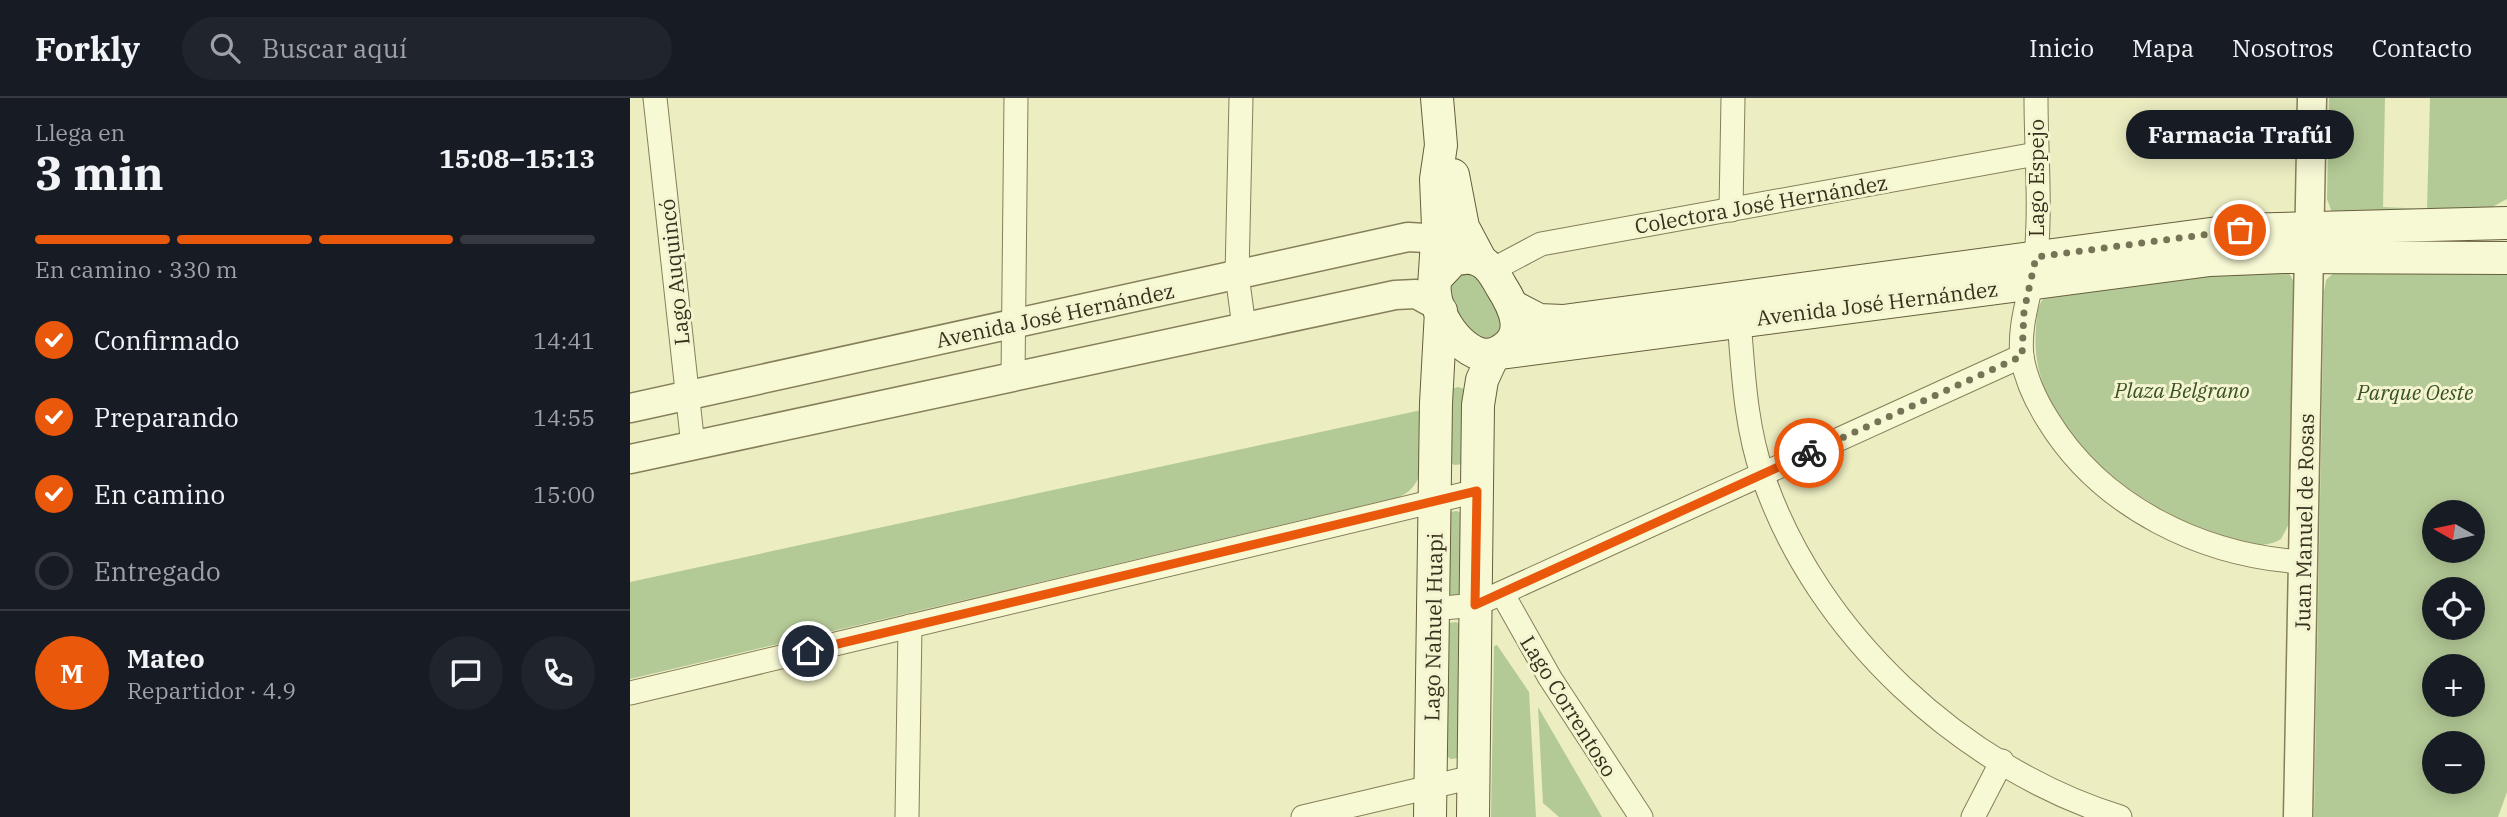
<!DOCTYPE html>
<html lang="es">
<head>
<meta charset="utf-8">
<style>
  body { margin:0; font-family:"IBM Plex Serif",serif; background:#20242c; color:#f1f3f6; height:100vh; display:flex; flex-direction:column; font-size:26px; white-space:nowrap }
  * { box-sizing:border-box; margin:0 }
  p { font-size:23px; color:#9ea1a6 }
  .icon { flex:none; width:38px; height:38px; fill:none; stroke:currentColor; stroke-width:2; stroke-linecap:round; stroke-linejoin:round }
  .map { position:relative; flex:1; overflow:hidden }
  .panel { display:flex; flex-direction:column; background:#171b24; width:630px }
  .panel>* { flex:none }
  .needle { width:46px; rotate:279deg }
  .tools { position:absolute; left:1792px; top:402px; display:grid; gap:14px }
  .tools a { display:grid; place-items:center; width:63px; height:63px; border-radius:50%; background:#171b24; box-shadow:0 4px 18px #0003; font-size:35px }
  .pin { position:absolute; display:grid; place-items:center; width:60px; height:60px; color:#fff; margin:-30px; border:4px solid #fff; border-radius:50%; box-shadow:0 2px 7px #0007 }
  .courier { position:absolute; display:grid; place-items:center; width:70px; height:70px; margin:-35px; border:5px solid #ea580c; border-radius:50%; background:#fff; color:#222; box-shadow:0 2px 9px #0007 }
  .bubble { position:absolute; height:49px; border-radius:24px; background:#171b24; box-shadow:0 4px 18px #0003; font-size:23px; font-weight:700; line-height:49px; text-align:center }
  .headline em { font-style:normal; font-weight:700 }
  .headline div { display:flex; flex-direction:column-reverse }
  .headline { display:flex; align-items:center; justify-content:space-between; height:119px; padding:0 35px }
  h1 { font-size:46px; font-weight:700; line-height:52px }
  .bar { display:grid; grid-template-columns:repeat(4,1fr); gap:10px 7px; align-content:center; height:84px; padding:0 35px }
  .bar i { height:9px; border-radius:5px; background:#363941 }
  .bar .on { background:#ea580c }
  .bar p { grid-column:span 4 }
  .line { display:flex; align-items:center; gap:18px; padding:0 35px; border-top:2px solid #363941 }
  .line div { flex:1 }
  .round { display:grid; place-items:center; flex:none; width:74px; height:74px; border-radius:37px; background:#20242c }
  ol { padding:0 35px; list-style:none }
  li { display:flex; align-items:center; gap:21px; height:77px }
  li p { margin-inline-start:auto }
  li .icon { padding:7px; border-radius:50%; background:#ea580c; color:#fff; stroke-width:4 }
  li:last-child { color:#9ea1a6 }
  li i { width:38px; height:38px; border:4px solid #363941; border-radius:50% }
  header { display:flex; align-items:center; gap:42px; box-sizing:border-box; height:98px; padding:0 35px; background:#171b24; border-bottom:2px solid #363941 }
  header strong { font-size:33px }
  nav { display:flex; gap:38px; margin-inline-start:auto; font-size:24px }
  .search { width:490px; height:63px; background:#20242c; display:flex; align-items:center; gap:18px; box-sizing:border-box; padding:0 24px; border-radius:38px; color:#9ea1a6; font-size:26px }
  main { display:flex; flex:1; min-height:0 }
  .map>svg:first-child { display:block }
</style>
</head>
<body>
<header>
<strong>Forkly</strong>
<div class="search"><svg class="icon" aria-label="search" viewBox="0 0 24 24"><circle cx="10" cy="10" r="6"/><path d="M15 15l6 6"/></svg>Buscar aquí</div>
<nav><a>Inicio</a><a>Mapa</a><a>Nosotros</a><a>Contacto</a></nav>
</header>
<main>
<section class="panel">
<div class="headline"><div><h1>3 min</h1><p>Llega en</p></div><em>15:08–15:13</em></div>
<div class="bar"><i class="on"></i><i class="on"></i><i class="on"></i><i></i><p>En camino · 330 m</p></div>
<ol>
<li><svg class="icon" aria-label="check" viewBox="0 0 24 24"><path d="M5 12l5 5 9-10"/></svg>Confirmado<p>14:41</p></li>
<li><svg class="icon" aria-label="check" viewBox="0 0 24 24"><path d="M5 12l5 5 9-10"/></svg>Preparando<p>14:55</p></li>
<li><svg class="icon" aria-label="check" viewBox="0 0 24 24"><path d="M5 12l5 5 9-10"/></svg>En camino<p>15:00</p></li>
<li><i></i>Entregado</li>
</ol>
<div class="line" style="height:126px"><b class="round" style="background:#ea580c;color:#fff">M</b><div><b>Mateo</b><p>Repartidor · 4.9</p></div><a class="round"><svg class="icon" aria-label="chat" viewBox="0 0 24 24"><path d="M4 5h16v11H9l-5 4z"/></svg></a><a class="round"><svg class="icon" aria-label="phone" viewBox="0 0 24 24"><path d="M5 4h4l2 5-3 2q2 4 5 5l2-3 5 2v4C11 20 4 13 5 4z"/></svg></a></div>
</section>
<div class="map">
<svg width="1877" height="719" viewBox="0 0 1877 719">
  <rect width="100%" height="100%" fill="#ecedc1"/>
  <g fill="#b4ca96" fill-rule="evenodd">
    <path d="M1699 0H1755L1753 109 1797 111 1800 0H1877V101L1855 113 1702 115 1697 101Z"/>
    <path d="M1644 171 1659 175 1664 184 1660 424 1651 441C1630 454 1600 442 1579 434 1498 402 1397 327 1406 230 1407 214 1407 202 1422 194Z"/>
    <path d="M1708 171 1877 174V694L1868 719H1684L1694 194 1696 182ZM1804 415H1843V453H1804ZM1804 492H1843V530H1804ZM1804 569H1843V607H1804ZM1804 646H1843V684H1804Z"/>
    <path d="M846 174 875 220 868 240 847 243 819 205 817 185 826 175Z"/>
    <path d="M828 289 835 291 833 366 825 367 818 364 820 291Z"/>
    <path d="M796 311C794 340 801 386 769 399L0 581V484Z"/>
    <path d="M827 413 834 416 831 497 824 499 816 495 819 414Z"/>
    <path d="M826 524 830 526 829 660 821 661 814 657 818 525Z"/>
    <path d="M867 547 899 594 906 719H861L864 548Z"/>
    <path d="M908 609 972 719H929L913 705Z"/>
  </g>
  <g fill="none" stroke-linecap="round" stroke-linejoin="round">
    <g stroke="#867f59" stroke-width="25">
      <g id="minor">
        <path d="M25 0 63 348"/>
        <path d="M611 0 607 177 614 229"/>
        <path d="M1406 0C1406 52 1411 108 1406 159 1402 193 1388 225 1392 259 1396 282 1406 303 1418 322 1472 410 1573 458 1673 464"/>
        <path d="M1101 112 1103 0"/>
        <path d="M862 172 911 146 1406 56"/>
        <path d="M1108 210C1113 266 1114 324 1133 378 1186 535 1332 670 1490 719"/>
        <path d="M383 279 386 0"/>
        <path d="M872 495 920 580 1011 719"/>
        <path d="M803 511 845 507 1392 258"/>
        <path d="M0 595 847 393"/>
        <path d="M277 719 280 528"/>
        <path d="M673 719 843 679"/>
        <path d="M1343 719 1372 663"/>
      </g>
    </g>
    <g stroke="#867f59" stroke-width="31">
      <g id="tertiary">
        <path d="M0 310 778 139 796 140 828 153"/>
        <path d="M0 361 765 197 786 196 808 208"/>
        <path d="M1668 719 1682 0"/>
      </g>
    </g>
    <g stroke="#675f3d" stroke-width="34">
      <g id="secondary">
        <path d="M823 77 833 129 851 163"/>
        <path d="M804 188 808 128 806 81 811 47 807 0"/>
        <path d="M884 209 909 222 933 223 1610 132 1877 125"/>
        <path d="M868 254C899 238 885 210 871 188 865 178 861 168 850 163 841 158 832 160 823 162L806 180C798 207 827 254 855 257L1580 162 1653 159 1877 160"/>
        <path d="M800 719 806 305 811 213"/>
        <path d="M843 719 848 307 852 282 864 256"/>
      </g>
    </g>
    <use href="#minor" stroke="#f7f8d4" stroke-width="23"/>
    <use href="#tertiary" stroke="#f7f8d4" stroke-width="28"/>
    <use href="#secondary" stroke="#f7f8d4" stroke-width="32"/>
  </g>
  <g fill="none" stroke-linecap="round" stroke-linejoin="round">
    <path stroke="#767356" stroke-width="7" stroke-dasharray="0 12.6" d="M1179 355 1392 258 1394 213 1406 159 1610 132"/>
    <path stroke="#ea580c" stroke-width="9" d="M178 553 847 393 845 507 1179 355"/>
  </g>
  <g text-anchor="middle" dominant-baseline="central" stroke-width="6" stroke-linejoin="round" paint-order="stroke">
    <g font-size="21" fill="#36311d" stroke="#f4f4d1">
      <text transform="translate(1406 80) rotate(-90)">Lago Espejo</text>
      <text transform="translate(1131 106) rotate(-10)">Colectora José Hernández</text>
      <text transform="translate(44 174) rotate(-96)">Lago Auquincó</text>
      <text transform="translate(1247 205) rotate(-7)">Avenida José Hernández</text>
      <text transform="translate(425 217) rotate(-12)">Avenida José Hernández</text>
      <text transform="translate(1674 424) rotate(-89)">Juan Manuel de Rosas</text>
      <text transform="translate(803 529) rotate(-89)">Lago Nahuel Huapi</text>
      <text transform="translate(939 608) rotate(58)">Lago Correntoso</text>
    </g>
    <g font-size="21" font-style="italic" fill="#385224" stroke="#f4f4d1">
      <text x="1552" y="292">Plaza Belgrano</text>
      <text x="1785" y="294">Parque Oeste</text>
    </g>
  </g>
</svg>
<div class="tools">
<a><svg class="needle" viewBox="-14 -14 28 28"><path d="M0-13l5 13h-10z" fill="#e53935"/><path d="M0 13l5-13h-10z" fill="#9ea1a6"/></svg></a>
<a><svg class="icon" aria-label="locate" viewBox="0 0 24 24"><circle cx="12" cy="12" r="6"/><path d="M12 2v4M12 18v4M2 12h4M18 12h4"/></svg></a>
<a>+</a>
<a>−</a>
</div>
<div class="pin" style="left:1610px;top:132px;background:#ea580c"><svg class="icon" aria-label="bag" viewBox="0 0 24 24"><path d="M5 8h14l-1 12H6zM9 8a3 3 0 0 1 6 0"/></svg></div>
<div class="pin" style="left:178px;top:553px;background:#1f2937"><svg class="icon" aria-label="home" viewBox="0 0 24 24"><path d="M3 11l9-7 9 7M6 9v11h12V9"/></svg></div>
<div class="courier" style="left:1179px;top:355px"><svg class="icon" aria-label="bike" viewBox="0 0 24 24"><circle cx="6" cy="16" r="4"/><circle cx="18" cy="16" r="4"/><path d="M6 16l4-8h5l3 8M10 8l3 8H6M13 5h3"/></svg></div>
<div class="bubble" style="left:1496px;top:12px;width:228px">Farmacia Trafúl</div>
</div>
</main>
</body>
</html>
